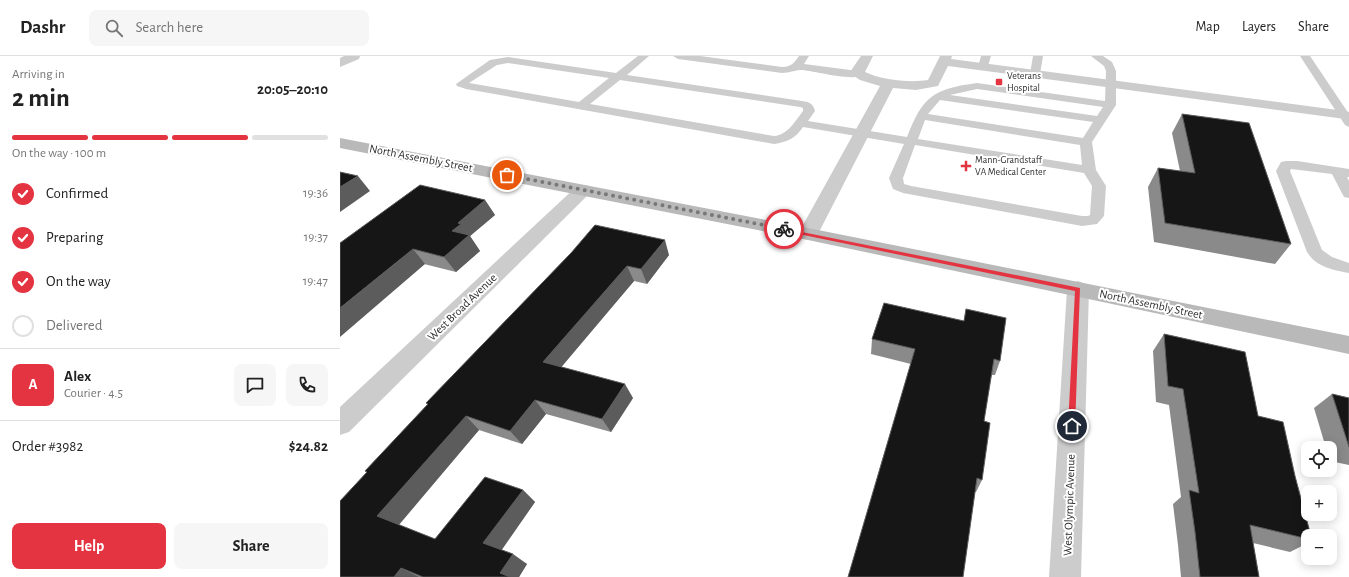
<!DOCTYPE html>
<html lang="en">
<head>
<meta charset="utf-8">
<style>
  body { margin:0; font-family:"Alegreya Sans",sans-serif; background:#f6f6f6; color:#222; height:100vh; display:flex; flex-direction:column; font-size:15px; white-space:nowrap }
  * { box-sizing:border-box; margin:0 }
  p { font-size:13px; color:#767676 }
  .icon { flex:none; width:22px; height:22px; fill:none; stroke:currentColor; stroke-width:2; stroke-linecap:round; stroke-linejoin:round }
  .map { position:relative; flex:1; overflow:hidden }
  .side { display:flex; flex-direction:column; background:#fff; width:340px }
  .side>* { flex:none }
  .fabs { position:absolute; left:961px; top:385px; display:grid; gap:8px }
  .fabs a { display:grid; place-items:center; width:36px; height:36px; border-radius:8px; background:#fff; box-shadow:0 2px 10px #0003; font-size:20px }
  .pin { position:absolute; display:grid; place-items:center; width:34px; height:34px; color:#fff; margin:-17px; border:2px solid #fff; border-radius:50%; box-shadow:0 1px 4px #0007 }
  .courier { position:absolute; display:grid; place-items:center; width:40px; height:40px; margin:-20px; border:3px solid #e43441; border-radius:50%; background:#fff; color:#222; box-shadow:0 1px 5px #0007 }
  .head em { font-style:normal; font-weight:700 }
  .head div { display:flex; flex-direction:column-reverse }
  .head { display:flex; align-items:center; justify-content:space-between; height:68px; padding:0 12px }
  h1 { font-size:26px; font-weight:700; line-height:30px }
  .bar { display:grid; grid-template-columns:repeat(4,1fr); gap:6px 4px; align-content:center; height:48px; padding:0 12px }
  .bar i { height:5px; border-radius:3px; background:#e0e0e0 }
  .bar .active { background:#e43441 }
  .bar p { grid-column:span 4 }
  .line { display:flex; align-items:center; gap:10px; padding:0 12px; border-top:1px solid #e0e0e0 }
  .line div { flex:1 }
  .round { display:grid; place-items:center; flex:none; width:42px; height:42px; border-radius:8px; background:#f6f6f6 }
  ol { padding:0 12px; list-style:none }
  li { display:flex; align-items:center; gap:12px; height:44px }
  li p { margin-inline-start:auto }
  li .icon { padding:4px; border-radius:50%; background:#e43441; color:#fff; stroke-width:4 }
  li:last-child { color:#767676 }
  li i { width:22px; height:22px; border:2px solid #e0e0e0; border-radius:50% }
  .action { display:flex; gap:8px; margin-top:auto; padding:8px 12px }
  .action a { flex:1; height:46px; border-radius:8px; background:#e43441; color:#fff; font-size:16px; font-weight:700; line-height:46px; text-align:center }
  .action a+a { background:#f6f6f6; color:#222 }
  header { display:flex; align-items:center; gap:24px; box-sizing:border-box; height:56px; padding:0 20px; background:#fff; border-bottom:1px solid #e0e0e0 }
  header strong { font-size:19px }
  nav { display:flex; gap:22px; margin-inline-start:auto; font-size:14px }
  .search { width:280px; height:36px; background:#f6f6f6; display:flex; align-items:center; gap:10px; box-sizing:border-box; padding:0 14px; border-radius:8px; color:#767676; font-size:15px }
  main { display:flex; flex:1; min-height:0 }
  .map>svg:first-child { display:block }
</style>
</head>
<body>
<header>
<strong>Dashr</strong>
<div class="search"><svg class="icon" aria-label="search" viewBox="0 0 24 24"><circle cx="10" cy="10" r="6"/><path d="M15 15l6 6"/></svg>Search here</div>
<nav><a>Map</a><a>Layers</a><a>Share</a></nav>
</header>
<main>
<section class="side">
<div class="head"><div><h1>2 min</h1><p>Arriving in</p></div><em>20:05–20:10</em></div>
<div class="bar"><i class="active"></i><i class="active"></i><i class="active"></i><i></i><p>On the way · 100 m</p></div>
<ol>
<li><svg class="icon" aria-label="check" viewBox="0 0 24 24"><path d="M5 12l5 5 9-10"/></svg>Confirmed<p>19:36</p></li>
<li><svg class="icon" aria-label="check" viewBox="0 0 24 24"><path d="M5 12l5 5 9-10"/></svg>Preparing<p>19:37</p></li>
<li><svg class="icon" aria-label="check" viewBox="0 0 24 24"><path d="M5 12l5 5 9-10"/></svg>On the way<p>19:47</p></li>
<li><i></i>Delivered</li>
</ol>
<div class="line" style="height:72px"><b class="round" style="background:#e43441;color:#fff">A</b><div><b>Alex</b><p>Courier · 4.5</p></div><a class="round"><svg class="icon" aria-label="chat" viewBox="0 0 24 24"><path d="M4 5h16v11H9l-5 4z"/></svg></a><a class="round"><svg class="icon" aria-label="phone" viewBox="0 0 24 24"><path d="M5 4h4l2 5-3 2q2 4 5 5l2-3 5 2v4C11 20 4 13 5 4z"/></svg></a></div>
<div class="line" style="height:52px"><div>Order #3982</div><b>$24.82</b></div>
<div class="action"><a>Help</a><a>Share</a></div>
</section>
<div class="map">
<svg width="1009" height="521" viewBox="0 0 1009 521">
  <rect width="100%" height="100%" fill="#fff"/>
  <g fill="none" stroke-linecap="round" stroke-linejoin="round">
    <g fill="#ccc" fill-rule="evenodd">
      <path d="M298 0H309L287 19 462 45C469 46 473 47 475 55L468 65 567 81C583 40 593 33 637 27L765 45 766 15 764 10 751 0H763L772 6 776 15V49L752 86 756 114 766 130 764 160 757 168 742 170 563 137 553 133 549 122 564 88 463 71C456 82 447 86 434 88L126 33 117 30 116 28 150 4 168 1 276 17ZM168 7 269 22 239 46 129 27 157 9ZM280 24 460 51 463 52V55C455 65 448 79 434 80L250 48ZM637 33 763 51 757 60 610 39ZM600 44 753 66 743 82 588 58ZM585 64 740 89 742 109 578 83ZM575 89 744 117 752 130 750 159 748 160H742L571 130 564 128 563 122Z"/>
      <path d="M333 0H360L442 11C451 11 454 7 459 0H469L464 8 518 15 523 18C515 27 473 14 460 14 456 14 449 17 442 17L338 3Z"/>
      <path d="M641 0H651L647 13H639L638 11Z"/>
      <path d="M693 0H703L700 18 695 21 690 18Z"/>
      <path d="M960 0H970L1009 58V71L1005 69Z"/>
      <path d="M946 105H957L1009 113V121H1007L1009 125V142L1004 141 992 118 951 113 950 115 982 194 992 201 1009 207V217C993 214 976 211 967 196L936 115 941 106Z"/>
    </g>
    <g fill="#ccc" fill-rule="evenodd">
      <path d="M4 0H20L19 3 0 11V2Z"/>
      <path d="M521 0H533L525 16C541 24 570 27 588 24L600 0H612L611 3 1005 55 1009 56V62L1005 63 608 10 598 30 576 34 553 32 478 178 475 182 468 184 461 182 458 178 540 30 520 24 511 18 512 13Z"/>
      <path d="M243 129 249 130 252 134 249 138 9 376 0 379V351L237 130Z"/>
      <path d="M738 225 745 228 749 233 741 521H709L727 233 731 228Z"/>
    </g>
    <path fill="#b9b9b9" fill-rule="evenodd" d="M0 82 468 172 1009 280V298L468 184 0 92Z"/>
  </g>
  <g fill="#8a8a8a">
    <path d="M842 58 951 188 935 208 814 186 808 131 818 112 840 115 832 77Z"/>
    <path d="M145 144 155 159 130 180 140 195 116 216 0 187Z"/>
    <path d="M231 197 329 199 307 228 294 225 221 311 293 342 271 376 206 358 182 388 139 374 59 469 95 483 183 434 195 446 161 494 187 508 179 521H0L27 416 25 415 88 349 86 347Z"/>
    <path d="M626 253 660 305 655 319H651L644 365 642 424 636 436H635L571 308 531 298 532 283 624 265Z"/>
    <path d="M824 278 918 360 968 480V487L950 496 913 487 919 521H841L838 489 833 448 841 441 829 349 816 346 813 295Z"/>
    <path d="M992 338 1009 342V409L990 405V392H986L974 352Z"/>
  </g>
  <g fill="#5c5c5c">
    <path d="M18 120 30 135 0 156V131Z"/>
    <path d="M145 144 155 159 130 180 140 195 116 216 104 201 112 175 118 167Z"/>
    <path d="M325 184 329 199 307 228 301 213Z"/>
    <path d="M73 193 85 208 0 281V252Z"/>
    <path d="M287 210 294 225 213 321 203 306Z"/>
    <path d="M285 328 293 342 271 376 262 363Z"/>
    <path d="M195 344 206 358 182 388 170 375Z"/>
    <path d="M126 360 139 374 56 472 37 460Z"/>
    <path d="M183 434 195 446 159 498 143 487Z"/>
    <path d="M173 498 187 508 179 521H166L160 517Z"/>
    <path d="M61 512 79 521H54Z"/>
  </g>
  <g fill="#161616" stroke="#5c5c5c">
    <path d="M842 58 909 67 951 188 825 167 818 112 855 117Z"/>
    <path d="M0 116 18 120 0 131Z"/>
    <path d="M80 129 145 144 118 167 121 168 112 175 129 179 104 201 73 193 0 252V187Z"/>
    <path d="M255 169 325 184 301 213 287 210 203 306 285 328 262 363 195 344 170 375 126 360 37 460 95 483 145 421 183 434 143 487 173 498 160 517 170 521H83L61 512 54 521H0V445L27 416 25 415 88 348 86 347 231 197Z"/>
    <path d="M544 247 624 265 626 253 666 262 660 305 654 303 644 365 650 367 642 424 637 422 623 521H508L575 293 532 283Z"/>
    <path d="M824 278 905 296 918 360 943 366 955 420 971 480H968V483L910 469 919 521H860L855 476 849 434 859 437 843 333 828 330Z"/>
    <path d="M992 338 1009 342V391Z"/>
  </g>
  <path fill="#e43441" d="M442 172 740 232 735 372H729L728 370 735 235 444 175H442Z"/>
  <g fill="none" stroke-linecap="round" stroke-linejoin="round">
    <path stroke="#787878" stroke-width="4" stroke-dasharray="0 7.2" d="M167 119 444 173"/>
  </g>
  <g fill="#e43441" stroke="#fff" stroke-width="1.5">
    <rect x="655" y="22" width="8" height="8" rx="2"/>
    <path d="M624 104h4v4h4v4h-4v4h-4v-4h-4v-4h4z"/>
  </g>
  <g text-anchor="middle" dominant-baseline="central" stroke-width="4" stroke-linejoin="round" paint-order="stroke">
    <g font-size="10" fill="#2f2f2f" stroke="#fff" text-anchor="start">
      <text x="667" y="20">Veterans<tspan x="667" dy="12">Hospital</tspan></text>
      <text x="635" y="104">Mann-Grandstaff<tspan x="635" dy="12">VA Medical Center</tspan></text>
    </g>
    <g font-size="12" fill="#2f2f2f" stroke="#fff">
      <text transform="translate(81 102) rotate(11)">North Assembly Street</text>
      <text transform="translate(811 248) rotate(12)">North Assembly Street</text>
      <text transform="translate(122 251) rotate(-44)">West Broad Avenue</text>
      <text transform="translate(729 449) rotate(-88)">West Olympic Avenue</text>
    </g>
  </g>
</svg>
<div class="fabs">
<a><svg class="icon" aria-label="locate" viewBox="0 0 24 24"><circle cx="12" cy="12" r="6"/><path d="M12 2v4M12 18v4M2 12h4M18 12h4"/></svg></a>
<a>+</a>
<a>−</a>
</div>
<div class="pin" style="left:167px;top:119px;background:#ea580c"><svg class="icon" aria-label="bag" viewBox="0 0 24 24"><path d="M5 8h14l-1 12H6zM9 8a3 3 0 0 1 6 0"/></svg></div>
<div class="pin" style="left:732px;top:370px;background:#1f2937"><svg class="icon" aria-label="home" viewBox="0 0 24 24"><path d="M3 11l9-7 9 7M6 9v11h12V9"/></svg></div>
<div class="courier" style="left:444px;top:173px"><svg class="icon" aria-label="bike" viewBox="0 0 24 24"><circle cx="6" cy="16" r="4"/><circle cx="18" cy="16" r="4"/><path d="M6 16l4-8h5l3 8M10 8l3 8H6M13 5h3"/></svg></div>
</div>
</main>
</body>
</html>
